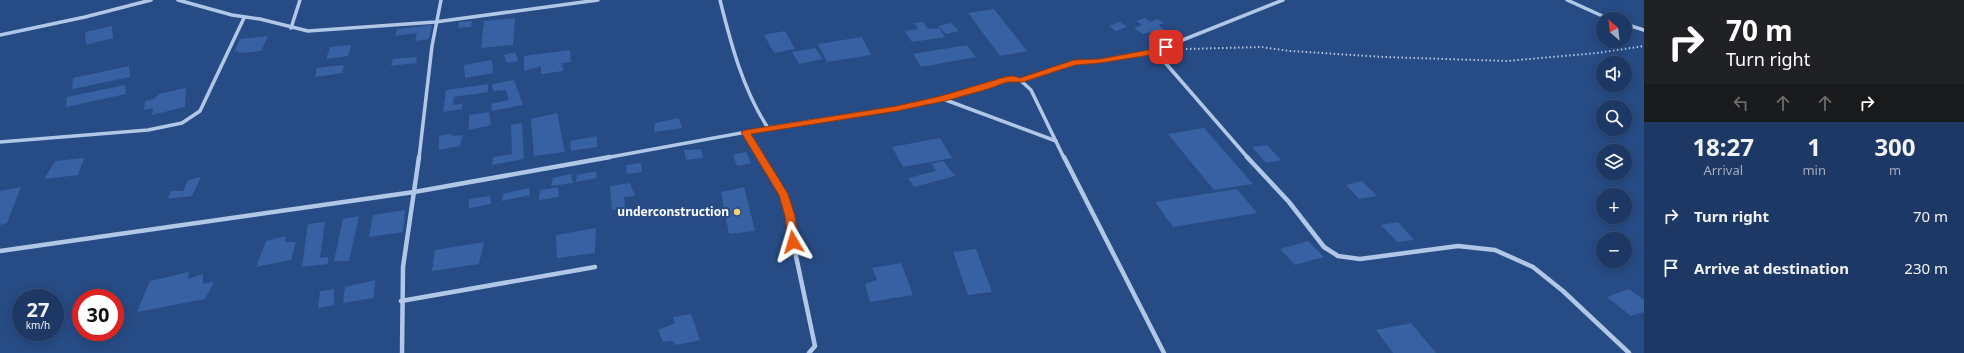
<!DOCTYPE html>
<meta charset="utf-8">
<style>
:root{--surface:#1d3864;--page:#2a436d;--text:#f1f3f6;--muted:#a0acbf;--line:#3b5278}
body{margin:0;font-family:"Noto Sans",sans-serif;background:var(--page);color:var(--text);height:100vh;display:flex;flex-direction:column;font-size:15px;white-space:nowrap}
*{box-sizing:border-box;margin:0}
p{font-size:13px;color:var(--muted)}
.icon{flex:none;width:22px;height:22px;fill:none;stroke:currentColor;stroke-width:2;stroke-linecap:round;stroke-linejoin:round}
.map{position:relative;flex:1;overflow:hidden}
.side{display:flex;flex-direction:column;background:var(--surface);width:320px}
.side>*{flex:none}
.hud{background:#202124;color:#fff;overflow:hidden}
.needle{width:26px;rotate:332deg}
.buttons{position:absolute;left:1596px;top:12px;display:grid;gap:8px}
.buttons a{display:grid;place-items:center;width:36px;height:36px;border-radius:50%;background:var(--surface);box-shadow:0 2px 10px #0003,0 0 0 1px var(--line);font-size:20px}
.speed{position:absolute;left:12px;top:289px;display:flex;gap:8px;font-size:20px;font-weight:700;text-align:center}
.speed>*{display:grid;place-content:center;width:52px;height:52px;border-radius:50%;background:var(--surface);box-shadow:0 2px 10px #0003,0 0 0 1px var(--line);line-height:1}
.speed small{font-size:10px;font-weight:400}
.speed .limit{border:6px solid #d22;background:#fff;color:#111}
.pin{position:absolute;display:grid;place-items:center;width:34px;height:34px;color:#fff;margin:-17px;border-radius:8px;box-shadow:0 2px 6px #0006}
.me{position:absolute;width:44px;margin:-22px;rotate:353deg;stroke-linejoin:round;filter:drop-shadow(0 0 3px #0008)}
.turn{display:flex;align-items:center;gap:14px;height:84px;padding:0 16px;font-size:18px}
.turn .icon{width:52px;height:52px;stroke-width:2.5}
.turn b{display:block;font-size:28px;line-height:34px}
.lanes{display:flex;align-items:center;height:38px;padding:0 16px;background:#0003;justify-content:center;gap:20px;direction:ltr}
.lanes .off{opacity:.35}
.eta{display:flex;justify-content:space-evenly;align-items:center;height:68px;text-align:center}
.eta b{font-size:24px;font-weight:700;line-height:28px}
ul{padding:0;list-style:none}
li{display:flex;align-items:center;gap:12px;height:52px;padding:0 16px}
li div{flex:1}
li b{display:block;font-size:15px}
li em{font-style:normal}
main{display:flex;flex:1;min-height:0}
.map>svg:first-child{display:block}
.building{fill:#3761a2}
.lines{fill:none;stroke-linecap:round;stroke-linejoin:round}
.path{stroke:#b1c7e8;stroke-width:2;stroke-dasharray:1.5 2.5;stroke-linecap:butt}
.street-far1{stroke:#b1c7e8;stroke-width:3.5}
.street{stroke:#b1c7e8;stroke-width:4.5}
.route{fill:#ea580c;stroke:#983908}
.poi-dot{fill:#f0d477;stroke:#274b85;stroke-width:1.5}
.labels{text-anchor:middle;stroke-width:4;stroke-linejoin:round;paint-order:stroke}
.poi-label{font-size:12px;font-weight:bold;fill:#fff;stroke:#274b85;text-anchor:end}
</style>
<main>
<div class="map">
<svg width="1644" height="353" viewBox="0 0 1644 353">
<rect width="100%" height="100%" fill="#274b85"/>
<!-- building -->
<g class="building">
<path d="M994,9L1027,51L1000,56L968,13Z"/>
<path d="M515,18L513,45L481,48L484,21Z"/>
<path d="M1145,18L1150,22L1157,19L1164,23L1158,25L1167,31L1155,36L1150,32L1143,34L1134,28L1142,25L1136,21Z"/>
<path d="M472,21L471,27L458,28L459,22Z"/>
<path d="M923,22L928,29L939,28L945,37L912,42L905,31L918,29L914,23Z"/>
<path d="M1120,22L1127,27L1116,31L1109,26Z"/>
<path d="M951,23L959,31L946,34L938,26Z"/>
<path d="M432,25L429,39L415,41L417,33L395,36L397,29Z"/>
<path d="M112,26L113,38L86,45L85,32Z"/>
<path d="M785,31L795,49L774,53L764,35Z"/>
<path d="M268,36L261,51L238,53V51L234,52L240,39Z"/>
<path d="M862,37L871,55L827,62L818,44Z"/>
<path d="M351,45L348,56L326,59L330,47Z"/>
<path d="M967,45L976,57L921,67L913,54Z"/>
<path d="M815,48L823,59L799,64L792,52Z"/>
<path d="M570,50L571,62L562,63L563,71L541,74V66L524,71V56Z"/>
<path d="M515,52L518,61L507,63L504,55Z"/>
<path d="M417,57L416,63L391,66L393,59Z"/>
<path d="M492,60L493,73L465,78L464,65Z"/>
<path d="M344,65L342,73L315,77L317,68Z"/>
<path d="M129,66L130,77L72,89L73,78Z"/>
<path d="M514,80L523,105L492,111L491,104L509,100L506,90L493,91L492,84Z"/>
<path d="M488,84V92L454,97L453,105L462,104V109L443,112L446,90Z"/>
<path d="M125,85L126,94L66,107L67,97Z"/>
<path d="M186,88L185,107L152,115L153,108L144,110L145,101L154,99L159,94Z"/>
<path d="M489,112L491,125L469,130V115Z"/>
<path d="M557,113L565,152L534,156L531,119Z"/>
<path d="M679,118L682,128L654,132L655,123Z"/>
<path d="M522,123L524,159L492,165L493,157L512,154L511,125Z"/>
<path d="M1204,128L1253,184L1214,190L1168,134Z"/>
<path d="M450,134L453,136L463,135L460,146L439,150V136Z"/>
<path d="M597,136V147L571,151L570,141Z"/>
<path d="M940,138L952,158L903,167L892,147Z"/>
<path d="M1267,145L1281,160L1266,163L1252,147Z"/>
<path d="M701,149L703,158L686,160L684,150Z"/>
<path d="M746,152L751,163L737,166L733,155Z"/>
<path d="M84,158L78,175L44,179L55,161Z"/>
<path d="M943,161L955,176L914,187L908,178L936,171L931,164Z"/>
<path d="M641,163L642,172L627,174L626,165Z"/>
<path d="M596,171L597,178L576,182L577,175Z"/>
<path d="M571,174L573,183L551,186L553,178Z"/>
<path d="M201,177L192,196L167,199L171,191H183L188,180Z"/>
<path d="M1362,181L1377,196L1359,199L1346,185Z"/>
<path d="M630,183L635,196L624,197L625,207L612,210L610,186Z"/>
<path d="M21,187L7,223L0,225V191Z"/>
<path d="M558,187L559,197L539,200L540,190Z"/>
<path d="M744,187L755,231L729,234L721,192Z"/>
<path d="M529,188L530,195L502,201L503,194Z"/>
<path d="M1237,189L1257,213L1173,227L1155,202Z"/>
<path d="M490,196L491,204L469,208V199Z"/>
<path d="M405,210L403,232L369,237L373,215Z"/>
<path d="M359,216L349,261H334L343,219Z"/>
<path d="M325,222L320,258L328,257V264L302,267L308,224Z"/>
<path d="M1398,222L1414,240L1397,242L1381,225Z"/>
<path d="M596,228L595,253L557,258L556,235Z"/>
<path d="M286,236L285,242H296L291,260L256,267L266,241Z"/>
<path d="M1308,241L1324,257L1295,265L1280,249Z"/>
<path d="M484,242L479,264L432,271L435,250Z"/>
<path d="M976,249L992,292L968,295L953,252Z"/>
<path d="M901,263L913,295L870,302L865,284L877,280L872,268Z"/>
<path d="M189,272L188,279L203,274V284L214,282L205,299L137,312L150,281Z"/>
<path d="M375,280L374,298L343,303L345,287Z"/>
<path d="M334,289V305L318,308L320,291Z"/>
<path d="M1629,289L1644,300V312L1631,316L1607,297Z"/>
<path d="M691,314L700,340L676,345L672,341L663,342L658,330L675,323L673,317Z"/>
<path d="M1411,323L1436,353H1393L1376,330Z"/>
</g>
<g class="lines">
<!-- path -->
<path class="path" d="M1186,49L1261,47L1290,51L1384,57L1507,61L1597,53L1644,46"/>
<!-- street-far1 -->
<g class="street-far1">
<path d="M178,0L232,15L260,19L308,31L435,22L598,0"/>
<path d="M720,0C731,44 743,90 768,128"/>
<path d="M1567,0L1609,19"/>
<path d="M1625,24L1644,30"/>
<path d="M291,28L300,0"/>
<path d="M0,35L85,17L151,0"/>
<path d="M1155,51L1248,158"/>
<path d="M1020,80L1074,63L1099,61L1155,51L1283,0"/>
<path d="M943,99L1056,141"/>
<path d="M746,132L760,158"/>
<path d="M0,142L148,130L182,123L200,111L244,18"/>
<path d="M419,158L432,46L441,0"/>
<path d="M605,158L768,128L897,108L942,99L1013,78L1020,80L1031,90L1064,158"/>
</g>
<!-- street -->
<g class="street">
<path d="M760,157L784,194L790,216L793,242L815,346L809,353"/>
<path d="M1064,157L1164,353"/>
<path d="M1247,157L1289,202L1324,247L1338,256L1360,259L1458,246L1495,250L1533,267L1563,291L1629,353"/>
<path d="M0,251L414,192L610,157"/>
<path d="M401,301L595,267"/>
<path d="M402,353L403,267L419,157"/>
</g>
</g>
<!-- route -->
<path class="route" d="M1166,45L1169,46V49L1156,54L1100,63L1075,65L1023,82H1007L988,89L945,101L897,111L751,134L788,194L795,216L798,242L793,246L788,242L785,216L779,195L741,132L746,130L897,106L941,96L1005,77L1013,76L1020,78L1074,60L1100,59L1154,49Z"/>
<!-- markers -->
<circle class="poi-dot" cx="737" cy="212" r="4"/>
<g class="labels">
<!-- poi labels -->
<g class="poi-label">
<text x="729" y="216">underconstruction</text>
</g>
</g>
</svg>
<div class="buttons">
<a><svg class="needle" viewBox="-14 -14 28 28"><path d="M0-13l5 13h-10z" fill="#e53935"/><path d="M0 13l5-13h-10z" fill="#a0acbf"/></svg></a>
<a><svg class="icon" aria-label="sound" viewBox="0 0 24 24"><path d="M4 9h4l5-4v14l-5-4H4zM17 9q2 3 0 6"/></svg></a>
<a><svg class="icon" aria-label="search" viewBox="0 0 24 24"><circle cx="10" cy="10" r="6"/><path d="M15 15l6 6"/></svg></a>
<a><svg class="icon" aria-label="layers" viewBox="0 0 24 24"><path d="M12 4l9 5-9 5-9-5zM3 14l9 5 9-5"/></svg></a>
<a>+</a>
<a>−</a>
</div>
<div class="speed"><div>27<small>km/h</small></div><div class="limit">30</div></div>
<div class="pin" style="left:1166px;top:47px;background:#d93025"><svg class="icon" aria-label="arrive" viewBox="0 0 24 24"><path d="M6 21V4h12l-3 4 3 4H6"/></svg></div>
<svg class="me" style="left:793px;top:242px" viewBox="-20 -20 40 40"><path d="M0-17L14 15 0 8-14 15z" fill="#ea580c" stroke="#fff" stroke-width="4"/></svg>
</div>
<section class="side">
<div class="hud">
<div class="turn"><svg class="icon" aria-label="right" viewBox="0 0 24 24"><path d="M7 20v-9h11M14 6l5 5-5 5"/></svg><div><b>70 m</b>Turn right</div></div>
<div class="lanes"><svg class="icon off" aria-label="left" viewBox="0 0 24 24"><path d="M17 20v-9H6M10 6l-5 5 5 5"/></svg><svg class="icon off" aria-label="ahead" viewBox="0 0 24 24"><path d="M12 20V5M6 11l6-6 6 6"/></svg><svg class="icon off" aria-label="ahead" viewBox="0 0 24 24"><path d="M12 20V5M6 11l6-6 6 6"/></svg><svg class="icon" aria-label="right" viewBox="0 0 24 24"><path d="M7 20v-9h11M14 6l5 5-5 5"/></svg></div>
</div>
<div class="eta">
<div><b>18:27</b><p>Arrival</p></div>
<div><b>1</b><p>min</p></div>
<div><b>300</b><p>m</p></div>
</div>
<ul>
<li><svg class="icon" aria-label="right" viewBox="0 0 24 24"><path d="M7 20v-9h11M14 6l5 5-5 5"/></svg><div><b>Turn right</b></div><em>70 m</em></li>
<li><svg class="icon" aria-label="arrive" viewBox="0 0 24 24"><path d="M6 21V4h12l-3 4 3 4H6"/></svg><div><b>Arrive at destination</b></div><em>230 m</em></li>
</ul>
</section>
</main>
